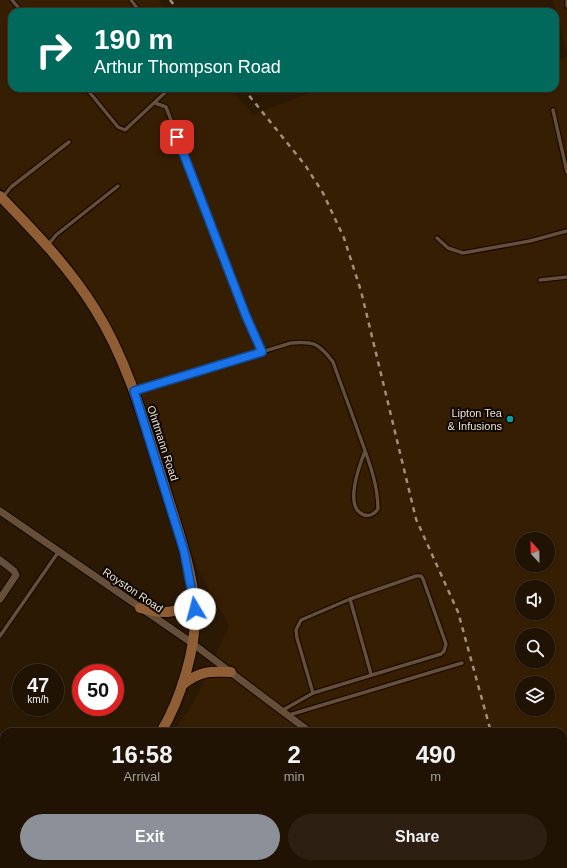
<!DOCTYPE html>
<style>
:root{--surface:#201303;--page:#2d2012;--text:#f1f3f6;--muted:#a29e9a;--line:#3d3225;--accent:#8c9099}
body{margin:0;font-family:Helvetica,sans-serif;background:var(--page);color:var(--text);height:100vh;display:flex;flex-direction:column;font-size:15px;white-space:nowrap}
*{box-sizing:border-box;margin:0}
p{font-size:13px;color:var(--muted)}
.icon{flex:none;width:22px;height:22px;fill:none;stroke:currentColor;stroke-width:2;stroke-linecap:round;stroke-linejoin:round}
.map{position:relative;flex:1;overflow:hidden}
.sheet{position:absolute;left:0px;top:728px;width:567px;height:140px;display:flex;flex-direction:column;background:var(--surface);border-radius:12px 12px 0 0;box-shadow:0 1px 3px #0004,0 0 0 1px var(--line)}
.sheet>*{flex:none}
.guide{position:absolute;left:8px;top:8px;width:551px;height:84px;border-radius:12px;box-shadow:0 1px 3px #0004,0 0 0 1px var(--line);background:#00695c;color:#fff;overflow:hidden}
.needle{width:26px;rotate:338deg}
.tools{position:absolute;left:515px;top:532px;display:grid;gap:8px}
.tools a{display:grid;place-items:center;width:40px;height:40px;border-radius:50%;background:var(--surface);box-shadow:0 1px 3px #0004,0 0 0 1px var(--line);font-size:20px}
.speed{position:absolute;left:12px;top:664px;display:flex;gap:8px;font-size:20px;font-weight:700;text-align:center}
.speed>*{display:grid;place-content:center;width:52px;height:52px;border-radius:50%;background:var(--surface);box-shadow:0 1px 3px #0004,0 0 0 1px var(--line);line-height:1}
.speed small{font-size:10px;font-weight:400}
.speed .limit{border:6px solid #d22;background:#fff;color:#111}
.pin{position:absolute;display:grid;place-items:center;width:34px;height:34px;color:#fff;margin:-17px;border-radius:8px;box-shadow:0 2px 6px #0006}
.me{position:absolute;width:44px;margin:-22px;rotate:352deg;stroke-linejoin:round;filter:drop-shadow(0 0 3px #0008)}
.turn{display:flex;align-items:center;gap:14px;height:84px;padding:0 20px;font-size:18px}
.turn .icon{width:52px;height:52px;stroke-width:2.5}
.turn b{display:block;font-size:28px;line-height:34px}
.eta{display:flex;justify-content:space-evenly;align-items:center;height:68px;text-align:center}
.eta b{font-size:24px;font-weight:700;line-height:28px}
.button{display:flex;gap:8px;margin-top:auto;padding:8px 20px}
.button a{flex:1;height:46px;border-radius:24px;background:var(--accent);color:#fff;font-size:16px;font-weight:700;line-height:46px;text-align:center}
.button a+a{background:var(--page);color:var(--text)}
.map>svg:first-child{display:block}
.built{fill:#361e02;fill-rule:evenodd}
.lines{fill:none;stroke-linecap:round;stroke-linejoin:round}
.lane-casing{stroke:#130400;stroke-width:5.5}
.street-casing{stroke:#130400;stroke-width:9}
.secondary-casing{stroke:#130400;stroke-width:12}
.lane{stroke:#654f39;stroke-width:3.5}
.street{stroke:#654f39;stroke-width:7}
.secondary{stroke:#905e34;stroke-width:10}
.rail{stroke:#9e8f7f;stroke-width:2.5;stroke-dasharray:5 5;stroke-linecap:butt}
.route-casing{stroke:#114b97;stroke-width:10}
.route{stroke:#1a73e8;stroke-width:7}
.culture-dot{fill:#0f9aa8;stroke:#0d0601;stroke-width:1.5}
.labels{text-anchor:middle;stroke-width:4;stroke-linejoin:round;paint-order:stroke}
.poi-label{font-size:11px;fill:#eee1d4;stroke:#0d0601;text-anchor:end}
.street-label{font-size:11px;fill:#eee1d4;stroke:#0d0601}
</style>
<div class="map">
<svg width="567" height="868" viewBox="0 0 567 868">
<rect width="100%" height="100%" fill="#2b1904"/>
<!-- built -->
<g class="built">
<path d="M0,0H158L168,12H12V88H230L253,115L322,88H555V60L567,57V868H68L72,864H563V732H173L196,699L229,625L201,575L182,532L146,408L121,346L99,306L68,259L0,186ZM522,539H548V565H522ZM522,587H548V613H522ZM522,635H548V661H522ZM522,683H548V709H522Z"/>
<path d="M553,0H567V55Z"/>
<path d="M0,786L4,789V864H26L21,868H0Z"/>
</g>
<g class="lines">
<!-- lane casing -->
<g class="lane-casing">
<g id="lane">
<path d="M12,0L22,12"/>
<path d="M131,0L140,12"/>
<path d="M567,1V6"/>
<path d="M86,88L118,127L125,130L170,88"/>
<path d="M155,103L166,107L246,316L262,352"/>
<path d="M553,110L567,172"/>
<path d="M3,197L11,187L69,142"/>
<path d="M437,238L448,248L463,253L530,241L567,231"/>
<path d="M48,245L56,235L118,186"/>
<path d="M540,280L567,277"/>
<path d="M134,391L291,343C313,341 319,343 333,362C341,385 350,408 358,431C367,457 378,482 378,509C375,513 370,517 364,515C343,508 360,464 365,451"/>
<path d="M416,576H421L423,579L446,644L444,651L441,654L313,693L297,638L296,630L301,620L350,599Z"/>
<path d="M350,599L371,674"/>
<path d="M0,636L59,551"/>
<path d="M283,710L313,693"/>
<path d="M289,715L462,663"/>
<path d="M563,776L567,777"/>
<path d="M67,864L73,868"/>
<path d="M398,864L404,868"/>
<path d="M243,868L246,864"/>
</g>
</g>
<!-- street casing -->
<g class="street-casing">
<g id="street">
<path d="M0,511L192,643L310,732"/>
<path d="M0,560L14,571L16,575L0,599"/>
<path d="M0,766L4,769"/>
<path d="M531,864L541,868"/>
</g>
</g>
<!-- secondary casing -->
<g class="secondary-casing">
<g id="secondary">
<path d="M0,196C34,231 69,267 95,309C129,363 146,428 165,488C177,527 192,567 195,608C197,646 181,699 161,732"/>
<path d="M140,608C162,614 183,617 193,591"/>
<path d="M182,685C200,671 209,671 231,672"/>
<path d="M50,868L54,864"/>
</g>
</g>
<!-- lane -->
<use href="#lane" class="lane"/>
<!-- street -->
<use href="#street" class="street"/>
<!-- secondary -->
<use href="#secondary" class="secondary"/>
<!-- rail -->
<g class="rail">
<path d="M170,0L180,12"/>
<path d="M243,88L305,165L323,193L344,238L361,291L416,519L458,612L491,732"/>
<path d="M526,864L527,868"/>
</g>
</g>
<g class="lines">
<!-- route casing -->
<g class="route-casing">
<path id="route" d="M177,137L246,316L262,352L134,391L184,551L195,609"/>
</g>
<!-- route -->
<use href="#route" class="route"/>
</g>
<!-- markers -->
<circle class="culture-dot" cx="510" cy="419" r="4"/>
<g class="labels">
<!-- poi labels -->
<g class="poi-label">
<text x="502" y="417">Lipton Tea<tspan x="502" dy="13">&amp; Infusions</tspan></text>
</g>
<!-- street labels -->
<g class="street-label">
<text transform="translate(163 443) rotate(72)" y="4">Ohrtmann Road</text>
<text transform="translate(133 590) rotate(34)" y="4">Royston Road</text>
</g>
</g>
</svg>
<div class="tools">
<a><svg class="needle" viewBox="-14 -14 28 28"><path d="M0-13l5 13h-10z" fill="#e53935"/><path d="M0 13l5-13h-10z" fill="#a29e9a"/></svg></a>
<a><svg class="icon" aria-label="sound" viewBox="0 0 24 24"><path d="M4 9h4l5-4v14l-5-4H4zM17 9q2 3 0 6"/></svg></a>
<a><svg class="icon" aria-label="search" viewBox="0 0 24 24"><circle cx="10" cy="10" r="6"/><path d="M15 15l6 6"/></svg></a>
<a><svg class="icon" aria-label="layers" viewBox="0 0 24 24"><path d="M12 4l9 5-9 5-9-5zM3 14l9 5 9-5"/></svg></a>
</div>
<div class="speed"><div>47<small>km/h</small></div><div class="limit">50</div></div>
<div class="pin" style="left:177px;top:137px;background:#d93025"><svg class="icon" aria-label="arrive" viewBox="0 0 24 24"><path d="M6 21V4h12l-3 4 3 4H6"/></svg></div>
<svg class="me" style="left:195px;top:609px" viewBox="-20 -20 40 40"><circle r="19" fill="#fff"/><path d="M0-13L10 11 0 6-10 11z" fill="#1a73e8"/></svg>
<div class="guide">
<div class="turn"><svg class="icon" aria-label="right" viewBox="0 0 24 24"><path d="M7 20v-9h11M14 6l5 5-5 5"/></svg><div><b>190 m</b>Arthur Thompson Road</div></div>
</div>
<section class="sheet">
<div class="eta">
<div><b>16:58</b><p>Arrival</p></div>
<div><b>2</b><p>min</p></div>
<div><b>490</b><p>m</p></div>
</div>
<div class="button"><a>Exit</a><a>Share</a></div>
</section>
</div>
